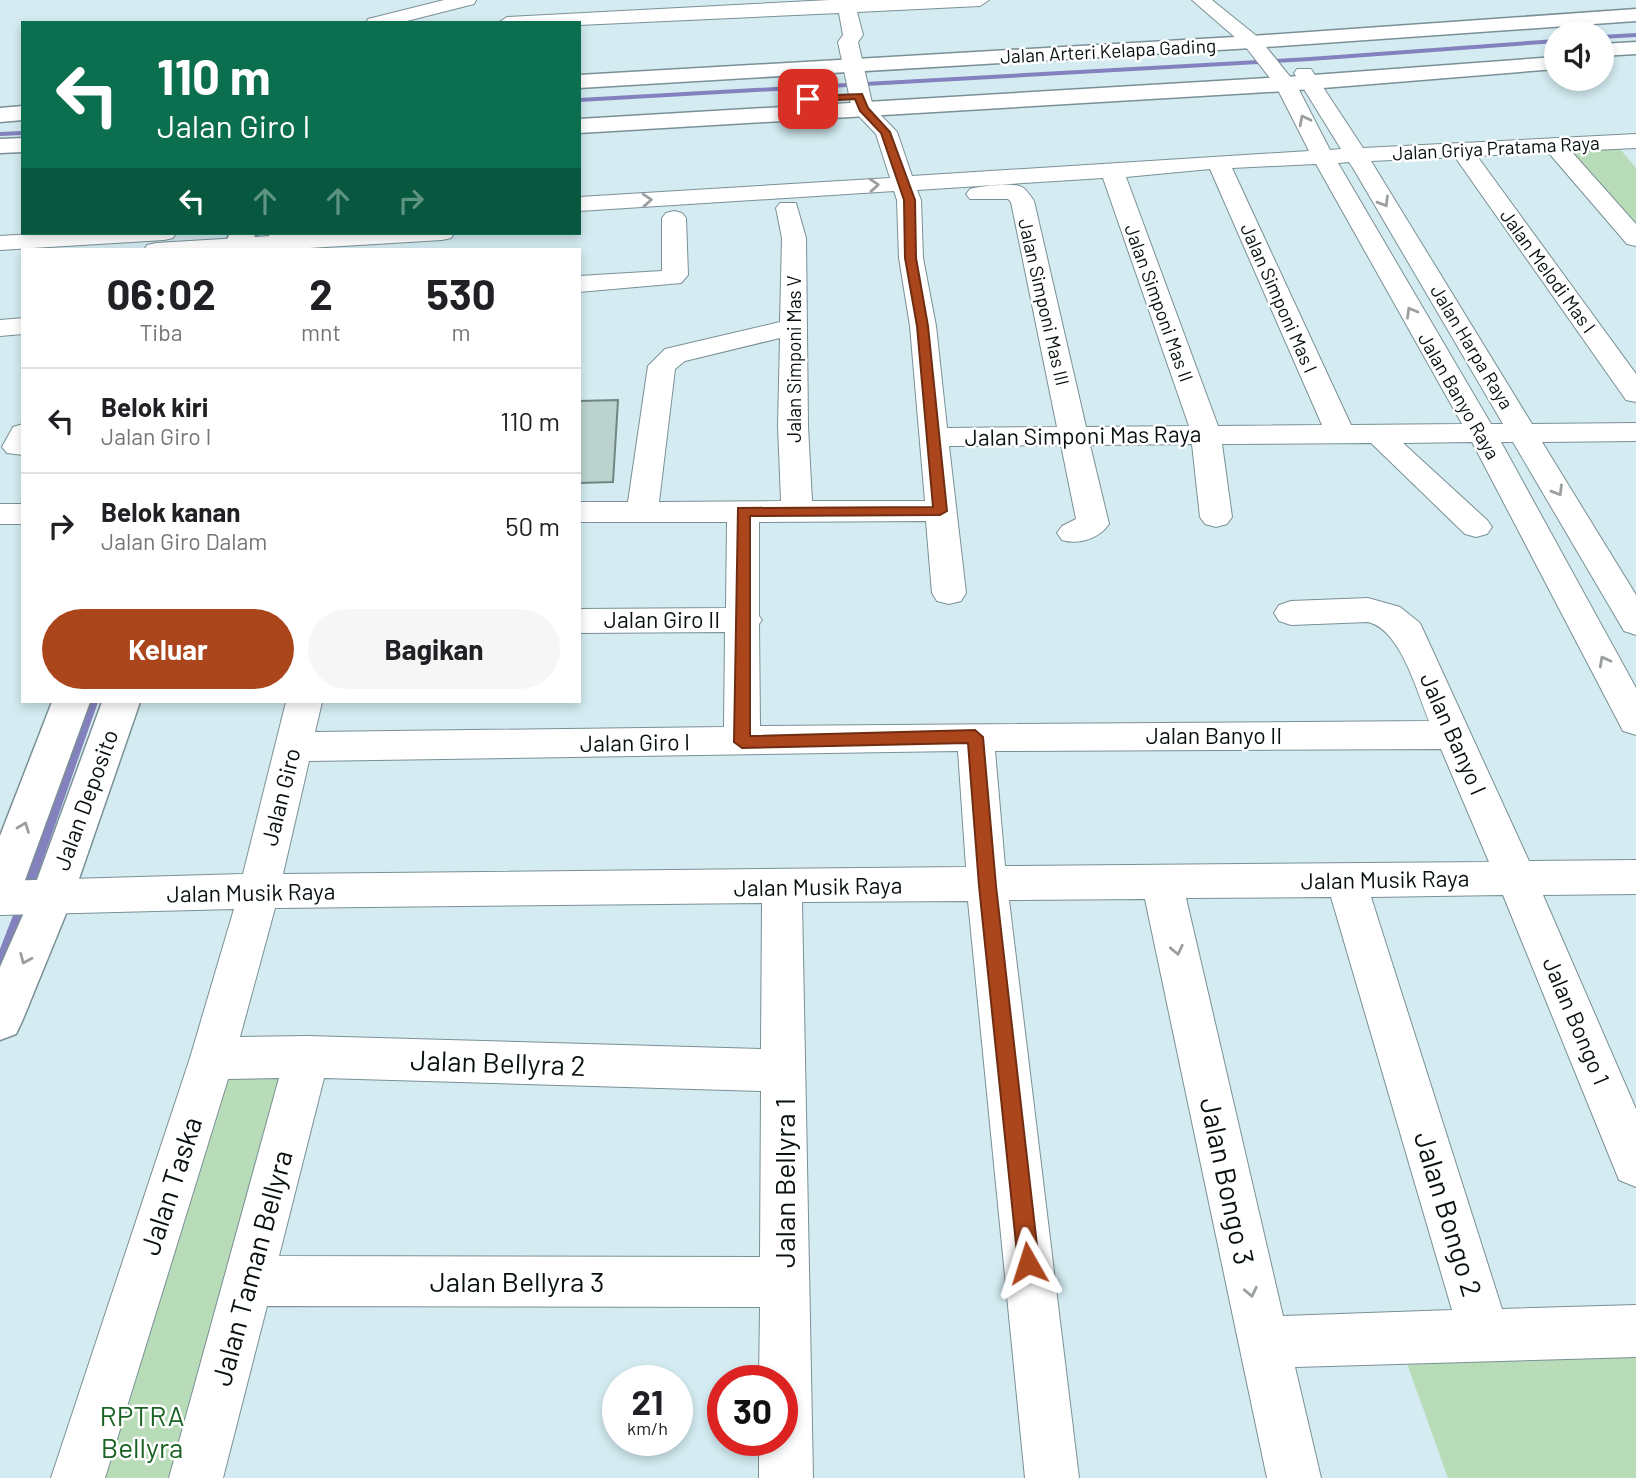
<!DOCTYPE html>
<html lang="id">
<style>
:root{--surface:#fff;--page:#f6f6f6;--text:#202124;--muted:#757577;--line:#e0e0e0;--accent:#ab451c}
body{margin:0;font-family:Barlow,sans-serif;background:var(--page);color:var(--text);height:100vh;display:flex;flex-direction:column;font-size:26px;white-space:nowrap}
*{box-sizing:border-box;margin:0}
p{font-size:23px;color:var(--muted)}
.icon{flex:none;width:38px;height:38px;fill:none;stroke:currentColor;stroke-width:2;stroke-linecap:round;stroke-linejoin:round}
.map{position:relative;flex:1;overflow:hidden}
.side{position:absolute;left:21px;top:248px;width:560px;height:455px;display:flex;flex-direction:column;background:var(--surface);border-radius:0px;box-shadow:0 4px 10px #0003}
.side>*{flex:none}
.top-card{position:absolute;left:21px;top:21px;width:560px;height:214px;border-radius:0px;box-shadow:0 4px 10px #0003;background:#0b6e4f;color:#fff;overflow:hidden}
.tools{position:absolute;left:1544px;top:21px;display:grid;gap:14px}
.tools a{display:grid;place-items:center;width:70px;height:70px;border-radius:50%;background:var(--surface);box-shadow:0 4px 10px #0003;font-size:35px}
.speed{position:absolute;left:602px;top:1365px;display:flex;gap:14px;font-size:35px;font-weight:700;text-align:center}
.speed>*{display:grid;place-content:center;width:91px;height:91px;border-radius:50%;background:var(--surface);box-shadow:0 4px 10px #0003;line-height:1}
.speed small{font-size:18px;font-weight:400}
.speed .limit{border:10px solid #d22;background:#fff;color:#111}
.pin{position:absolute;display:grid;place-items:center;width:60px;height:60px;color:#fff;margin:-30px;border-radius:14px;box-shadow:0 4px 10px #0006}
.me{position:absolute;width:77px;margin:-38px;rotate:354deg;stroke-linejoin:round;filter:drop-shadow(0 0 5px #0008)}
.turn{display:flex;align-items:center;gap:24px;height:147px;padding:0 21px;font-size:32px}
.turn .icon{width:91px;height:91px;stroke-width:2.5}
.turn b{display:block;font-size:49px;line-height:60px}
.lanes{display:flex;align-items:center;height:66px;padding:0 21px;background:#0003;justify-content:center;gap:35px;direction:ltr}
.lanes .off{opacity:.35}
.eta{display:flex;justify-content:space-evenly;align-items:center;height:119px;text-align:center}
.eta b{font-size:42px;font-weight:700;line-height:49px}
.cta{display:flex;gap:14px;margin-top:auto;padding:14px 21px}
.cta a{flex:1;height:80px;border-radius:42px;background:var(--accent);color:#fff;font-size:28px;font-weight:700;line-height:80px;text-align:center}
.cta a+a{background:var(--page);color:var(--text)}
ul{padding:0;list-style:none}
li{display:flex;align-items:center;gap:21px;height:105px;padding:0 21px;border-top:2px solid var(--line)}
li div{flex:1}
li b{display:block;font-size:26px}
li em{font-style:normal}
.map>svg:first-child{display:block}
.green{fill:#b8dbb8}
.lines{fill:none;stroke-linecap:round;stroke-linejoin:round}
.stream{fill:#8482be;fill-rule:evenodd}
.building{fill:#bbd2cd;stroke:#708681;stroke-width:2}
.street-casing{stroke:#7a9096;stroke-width:2}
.secondary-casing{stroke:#7a9096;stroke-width:3}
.street{fill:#fff;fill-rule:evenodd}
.secondary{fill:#fff;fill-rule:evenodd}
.oneway{stroke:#9c9fa0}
.route{fill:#ab451c;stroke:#6f2d12;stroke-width:2}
.labels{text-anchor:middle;stroke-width:5;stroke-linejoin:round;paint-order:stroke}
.far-street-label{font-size:19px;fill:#081012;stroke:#fff}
.street-label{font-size:23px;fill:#081012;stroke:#fff}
.near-street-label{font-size:28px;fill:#081012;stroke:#fff}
.near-park-label{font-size:28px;fill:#1a6324;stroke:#fff}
</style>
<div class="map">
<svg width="1636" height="1478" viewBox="0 0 1636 1478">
<rect width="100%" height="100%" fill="#d3ebf1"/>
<!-- green -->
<g class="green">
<path d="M1620,149L1636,168V232L1572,150Z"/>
<path d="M221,1070L283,1072L174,1478H81Z"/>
<path d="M1636,1344V1478H1448L1405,1358Z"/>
</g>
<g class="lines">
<!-- stream -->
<g class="stream">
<path d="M1636,33V37L1601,39V35Z"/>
<path d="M1556,39V43L1310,61L579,102V98L1310,57Z"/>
<path d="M23,131V135L0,136V132Z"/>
<path d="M254,233H260L254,250H248Z"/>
<path d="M88,702H98L32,891L31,894L27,895L23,894L22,891Z"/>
<path d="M22,900L26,902L27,905L6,963L4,966L0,968V949L17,905L18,902Z"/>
</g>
</g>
<!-- building -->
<path class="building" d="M618,400L613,482L579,483V401Z"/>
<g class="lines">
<!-- street casing -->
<g class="street-casing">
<g id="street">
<path d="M444,0H476L474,4L399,23H366L368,19Z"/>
<path d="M830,0H989L980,6L857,12L863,35L858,42L873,107L897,132L912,176L1309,151L1276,86L1245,46L1192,0H1212L1259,38L1296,84L1330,150L1341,149L1294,73L1297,69H1311L1363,148L1636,134V148L1571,151L1636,224V246L1627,244L1548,152L1477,156L1636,374V402L1626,400L1455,157L1371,161L1532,424L1636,423V441L1542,442L1636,595V635L1624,631L1513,442H1501L1636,688V735L1623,731L1472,442L1403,443L1487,520L1492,527L1487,534L1476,537L1465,534L1371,443L1222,444L1232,517L1227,524L1216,527L1205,524L1200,517L1192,444L1090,445L1109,524C1099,539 1078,545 1062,540L1057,533L1062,526L1076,519L1061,445L949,446L966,593L961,601L949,604L937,601L932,593L926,521L759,522V616L762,620L759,624L760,726L1429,721C1417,692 1401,630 1368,622L1291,625L1279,621L1274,613L1279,605L1291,601L1368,598L1400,607L1420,623L1529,861L1636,860V894L1543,895L1636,1109V1187L1619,1180L1503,895L1371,897L1502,1309L1636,1305V1357L1295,1367L1321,1478H1267L1145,899L1009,900L1079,1478H1025L968,901L802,902L813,1478H759V1440H782V1381H759L760,1307L267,1306L223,1478H169L279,1078L228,1079L105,1478H51L190,1058L234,909L0,915V881L243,874L286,702H322L315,732L724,727L725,632L579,633V609L726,608L727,522H579V502H628L648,366L665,349L780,322L782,238L776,208L780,203H796L806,238L808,426L812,501H925L910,326L899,258L897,200L894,191L579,211V197L890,178L876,134L852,109L838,42L843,35L839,13L579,25V23H498L507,17ZM1349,162L1353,168L1503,424H1491L1338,163ZM1316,164L1462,424L1351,425L1232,168ZM1210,169L1322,425L1218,426L1126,177ZM1103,178L1189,426L1086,427L1034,201C1031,197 1027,190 1022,187C1014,182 980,186 970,189L966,194L970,199H1008L1011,202L1057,427L947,428L936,326L923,258L921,200L917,190ZM780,338L778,426L781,501L659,502L675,369L685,361ZM1441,749L1489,862L1005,866L995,751ZM958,751L966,867L283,874L309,761ZM1331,897L1452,1310L1283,1316L1186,898ZM762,903L761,1049L307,1036L240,1037L275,908ZM324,1078L761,1091L760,1257L279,1256Z"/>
<path d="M674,211L682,213L686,218L688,275L681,283L579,292V276L662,271V218L666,213Z"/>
<path d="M47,233H176L173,238L164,240L0,250V236Z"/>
<path d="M322,233H454L451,238L442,240L276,250H144L147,245L156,243Z"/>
<path d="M23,318V334L0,336V320Z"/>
<path d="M23,424V455L7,453L2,447L13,427Z"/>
<rect x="0" y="504" width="23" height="20"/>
</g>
</g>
<!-- secondary casing -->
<g class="secondary-casing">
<g id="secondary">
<path d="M1636,9V21L1252,48L579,88V75L1252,36Z"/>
<path d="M1636,42V54L1601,56V44Z"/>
<path d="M1556,57V69L1286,91L579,133V119L1286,77Z"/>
<path d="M23,106V120L0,122V108Z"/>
<path d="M23,138V152L0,153V139Z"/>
<path d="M230,233H256L248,250H222Z"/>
<path d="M270,233H296L289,250H263Z"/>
<path d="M52,702H90L21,891L15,904L0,909V836Z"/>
<path d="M102,702H140L72,899L23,1019L16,1034L0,1040V967L30,899Z"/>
</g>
</g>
<!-- street -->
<use href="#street" class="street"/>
<!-- secondary -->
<use href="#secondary" class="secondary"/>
</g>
<!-- one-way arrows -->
<defs><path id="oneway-chevron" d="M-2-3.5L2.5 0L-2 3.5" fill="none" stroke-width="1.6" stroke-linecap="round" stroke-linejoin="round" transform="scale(1.75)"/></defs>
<g class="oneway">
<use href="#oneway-chevron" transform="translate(1304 120) rotate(-117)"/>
<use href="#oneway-chevron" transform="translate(874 185) rotate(-4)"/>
<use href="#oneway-chevron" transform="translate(647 200) rotate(-4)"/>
<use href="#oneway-chevron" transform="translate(1384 202) rotate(59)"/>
<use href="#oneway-chevron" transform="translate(1411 312) rotate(-120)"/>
<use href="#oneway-chevron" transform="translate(1558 491) rotate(59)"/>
<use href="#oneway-chevron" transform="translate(1604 661) rotate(-118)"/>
<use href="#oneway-chevron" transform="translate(24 827) rotate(-69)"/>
<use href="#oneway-chevron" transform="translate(1177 950) rotate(78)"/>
<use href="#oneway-chevron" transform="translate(25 959) rotate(113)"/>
<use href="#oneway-chevron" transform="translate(1251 1292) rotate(78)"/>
</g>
<!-- route -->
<path class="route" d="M862,94L868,108L890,132L915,200L916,258L928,326L947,511L940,515L750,516V736L975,730L983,737L996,886L1039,1263L1036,1270L1028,1273L1021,1270L1018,1263L979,886L968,743L742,748L734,742L738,508L933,507L917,326L905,258L904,200L881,133L860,111L855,99L808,102L804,99L808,96Z"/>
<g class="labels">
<!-- far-street labels -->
<g class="far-street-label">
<text transform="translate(1108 51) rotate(-3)" y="7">Jalan Arteri Kelapa Gading</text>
<text transform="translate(1496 148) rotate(-3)" y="7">Jalan Griya Pratama Raya</text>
<text transform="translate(1548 271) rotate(54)" y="7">Jalan Melodi Mas I</text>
<text transform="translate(1279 298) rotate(66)" y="7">Jalan Simponi Mas I</text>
<text transform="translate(1044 302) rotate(77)" y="7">Jalan Simponi Mas III</text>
<text transform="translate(1159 303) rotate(70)" y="7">Jalan Simponi Mas II</text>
<text transform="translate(1472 347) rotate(59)" y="7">Jalan Harpa Raya</text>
<text transform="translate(794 359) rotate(-90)" y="7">Jalan Simponi Mas V</text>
<text transform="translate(1459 396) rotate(60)" y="7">Jalan Banyo Raya</text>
</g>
<!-- street labels -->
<g class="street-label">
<text transform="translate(1083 436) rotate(-1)" y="8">Jalan Simponi Mas Raya</text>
<text x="662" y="628">Jalan Giro II</text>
<text transform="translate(1453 734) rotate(66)" y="8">Jalan Banyo I</text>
<text x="1214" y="744">Jalan Banyo II</text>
<text transform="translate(635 743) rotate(-1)" y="8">Jalan Giro I</text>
<text transform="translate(281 797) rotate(-76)" y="8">Jalan Giro</text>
<text transform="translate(86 800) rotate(-70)" y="8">Jalan Deposito</text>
<text transform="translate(1385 880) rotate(-1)" y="8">Jalan Musik Raya</text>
<text transform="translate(818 887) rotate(-1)" y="8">Jalan Musik Raya</text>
<text transform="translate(251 893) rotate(-1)" y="8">Jalan Musik Raya</text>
<text transform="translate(1576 1021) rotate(67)" y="8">Jalan Bongo 1</text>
</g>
<!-- near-street labels -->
<g class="near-street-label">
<text transform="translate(498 1063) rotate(2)" y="10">Jalan Bellyra 2</text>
<text transform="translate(1227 1181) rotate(78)" y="10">Jalan Bongo 3</text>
<text transform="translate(785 1183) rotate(-90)" y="10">Jalan Bellyra 1</text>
<text transform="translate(171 1186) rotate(-72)" y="10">Jalan Taska</text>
<text transform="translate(1448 1214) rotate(73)" y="10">Jalan Bongo 2</text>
<text transform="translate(252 1268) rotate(-75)" y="10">Jalan Taman Bellyra</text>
<text x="517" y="1292">Jalan Bellyra 3</text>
</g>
<!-- near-park labels -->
<g class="near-park-label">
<text x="142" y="1426">RPTRA<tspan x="142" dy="32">Bellyra</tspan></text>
</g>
</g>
</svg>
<div class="tools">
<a><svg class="icon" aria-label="sound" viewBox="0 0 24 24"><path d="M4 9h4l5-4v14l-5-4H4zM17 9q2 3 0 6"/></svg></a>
</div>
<div class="speed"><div>21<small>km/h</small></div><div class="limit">30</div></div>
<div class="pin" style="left:808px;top:99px;background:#d93025"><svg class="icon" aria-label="arrive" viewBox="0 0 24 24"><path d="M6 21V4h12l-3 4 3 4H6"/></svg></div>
<svg class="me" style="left:1028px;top:1263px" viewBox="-20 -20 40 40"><path d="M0-17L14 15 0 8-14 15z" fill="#ab451c" stroke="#fff" stroke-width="4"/></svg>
<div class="top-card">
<div class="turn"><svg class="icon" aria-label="left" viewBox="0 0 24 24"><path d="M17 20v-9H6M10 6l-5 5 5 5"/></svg><div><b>110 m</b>Jalan Giro I</div></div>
<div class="lanes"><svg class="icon" aria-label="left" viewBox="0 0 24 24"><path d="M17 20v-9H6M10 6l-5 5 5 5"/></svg><svg class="icon off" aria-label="ahead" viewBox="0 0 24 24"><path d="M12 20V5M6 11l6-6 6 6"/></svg><svg class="icon off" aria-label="ahead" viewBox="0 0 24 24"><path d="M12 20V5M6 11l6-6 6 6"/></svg><svg class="icon off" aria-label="right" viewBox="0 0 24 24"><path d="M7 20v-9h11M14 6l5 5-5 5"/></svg></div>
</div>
<section class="side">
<div class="eta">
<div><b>06:02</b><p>Tiba</p></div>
<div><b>2</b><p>mnt</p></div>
<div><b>530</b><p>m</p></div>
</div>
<ul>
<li><svg class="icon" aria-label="left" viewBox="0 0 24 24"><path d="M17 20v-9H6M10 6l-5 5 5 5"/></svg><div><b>Belok kiri</b><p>Jalan Giro I</p></div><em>110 m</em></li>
<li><svg class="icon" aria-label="right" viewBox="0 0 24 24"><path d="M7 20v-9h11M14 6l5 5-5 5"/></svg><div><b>Belok kanan</b><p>Jalan Giro Dalam</p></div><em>50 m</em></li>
</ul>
<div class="cta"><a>Keluar</a><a>Bagikan</a></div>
</section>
</div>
